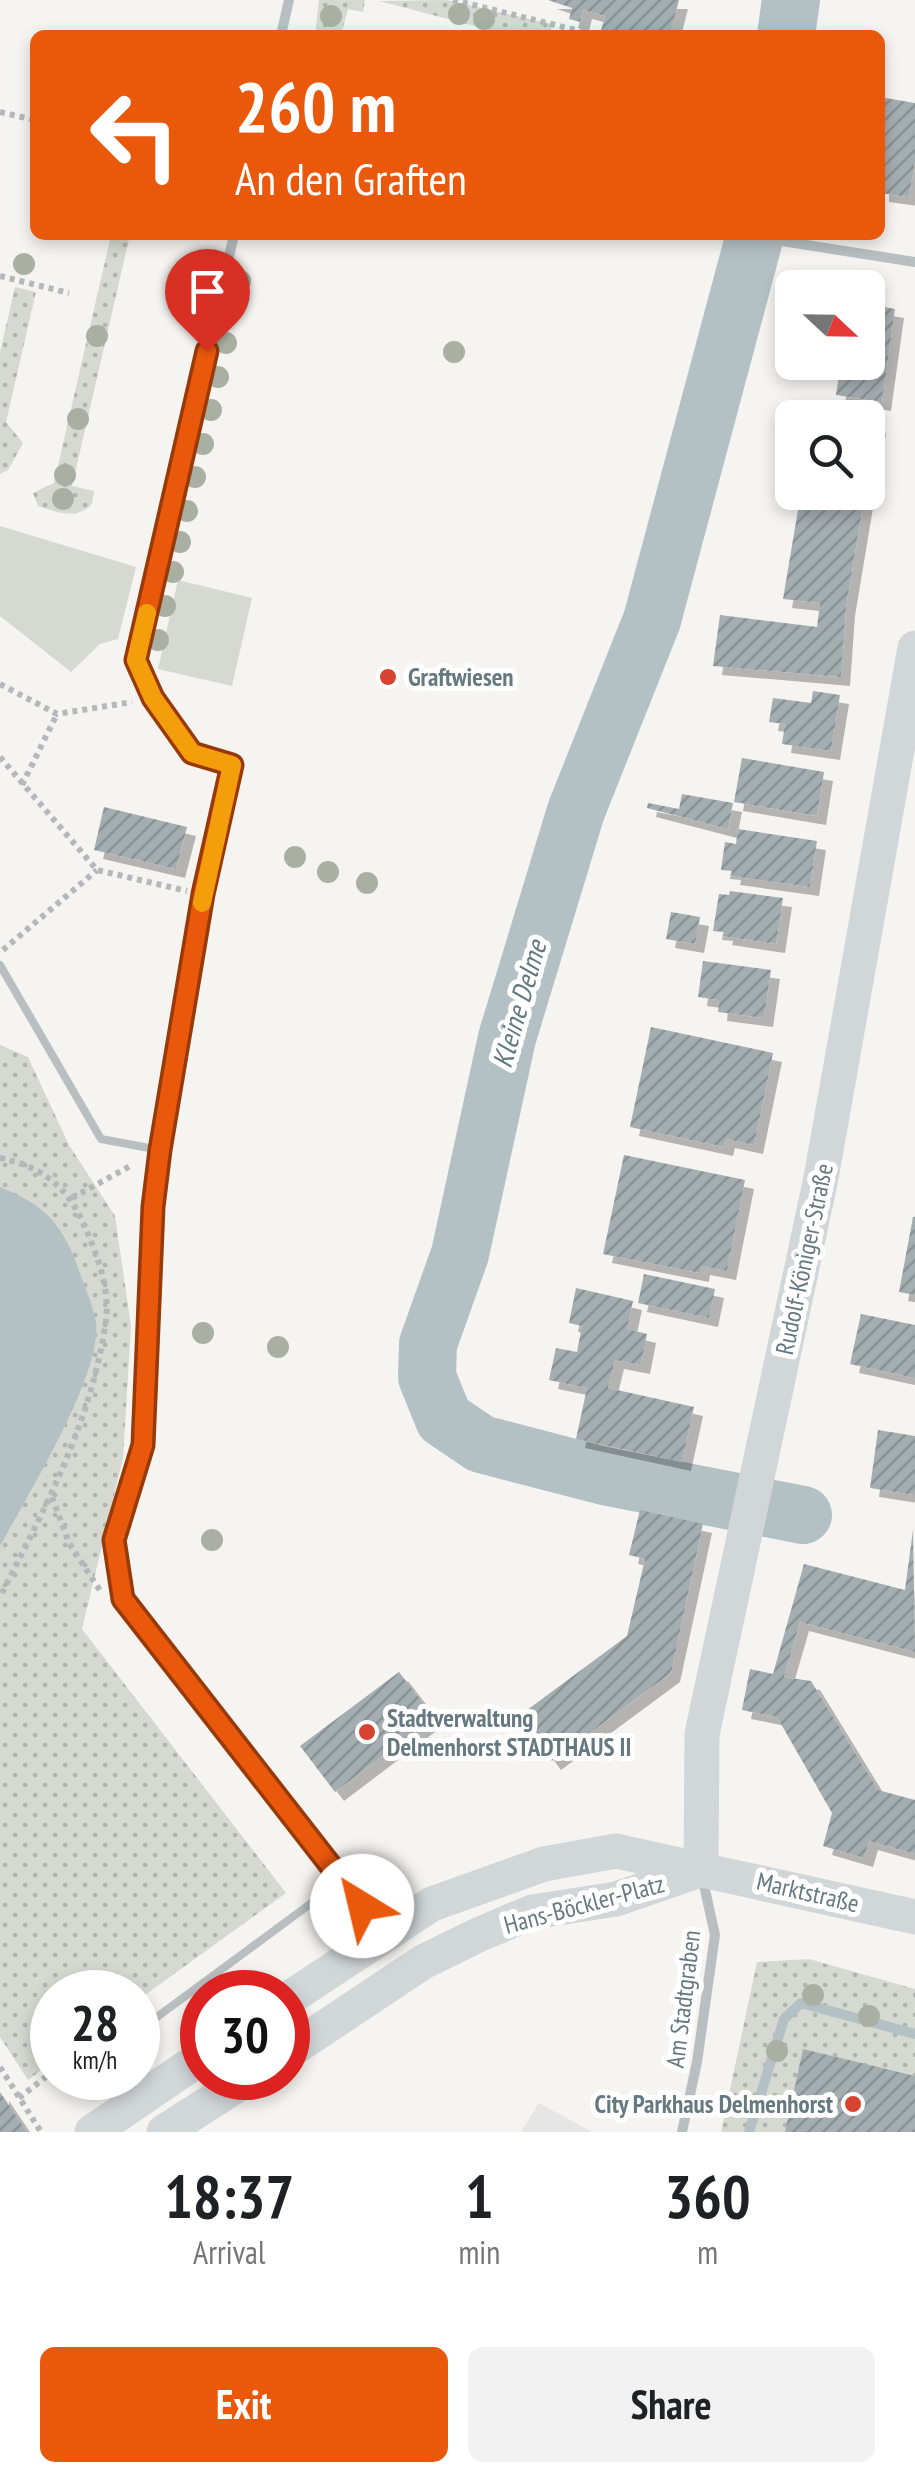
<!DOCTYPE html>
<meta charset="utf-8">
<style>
:root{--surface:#fff;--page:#f2f2f2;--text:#202124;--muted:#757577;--accent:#ea580c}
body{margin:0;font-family:"PT Sans Narrow",sans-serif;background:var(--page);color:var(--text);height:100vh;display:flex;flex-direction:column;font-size:38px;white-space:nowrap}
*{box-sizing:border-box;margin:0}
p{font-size:32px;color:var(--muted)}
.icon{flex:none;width:55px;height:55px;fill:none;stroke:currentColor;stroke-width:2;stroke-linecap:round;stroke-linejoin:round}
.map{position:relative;height:2132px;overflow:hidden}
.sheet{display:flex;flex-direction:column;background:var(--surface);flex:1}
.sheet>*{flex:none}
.banner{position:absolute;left:30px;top:30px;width:855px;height:210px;border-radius:15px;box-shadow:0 5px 15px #0003;background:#ea580c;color:#fff;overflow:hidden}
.needle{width:65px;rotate:112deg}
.controls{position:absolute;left:775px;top:270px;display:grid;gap:20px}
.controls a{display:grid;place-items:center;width:110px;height:110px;border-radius:15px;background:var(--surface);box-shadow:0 5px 15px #0003;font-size:50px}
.speed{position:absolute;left:30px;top:1970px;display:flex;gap:20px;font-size:50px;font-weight:700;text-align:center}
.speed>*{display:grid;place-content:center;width:130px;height:130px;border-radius:50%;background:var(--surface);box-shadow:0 5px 15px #0003;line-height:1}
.speed small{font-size:25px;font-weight:400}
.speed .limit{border:15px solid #d22;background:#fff;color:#111}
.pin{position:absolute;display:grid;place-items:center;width:85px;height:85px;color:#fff;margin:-102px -42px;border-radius:50% 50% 50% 0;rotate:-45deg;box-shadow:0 0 10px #0007}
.pin .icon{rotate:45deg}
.me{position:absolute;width:110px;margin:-55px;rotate:324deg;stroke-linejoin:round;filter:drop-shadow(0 0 8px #0008)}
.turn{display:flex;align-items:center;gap:35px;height:210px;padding:0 40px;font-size:45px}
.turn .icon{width:130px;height:130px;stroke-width:2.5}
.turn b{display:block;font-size:70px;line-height:85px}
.eta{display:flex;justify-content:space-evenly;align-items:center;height:170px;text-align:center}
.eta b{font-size:60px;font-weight:700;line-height:70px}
.button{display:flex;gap:20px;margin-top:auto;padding:20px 40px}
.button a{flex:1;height:115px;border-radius:15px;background:var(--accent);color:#fff;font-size:40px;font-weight:700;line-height:115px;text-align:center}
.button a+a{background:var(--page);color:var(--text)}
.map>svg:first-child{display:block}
.built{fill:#e5e6e5}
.green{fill:url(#green-dots)}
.pitch{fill:#d5d9d1}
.water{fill:#b4c1c4}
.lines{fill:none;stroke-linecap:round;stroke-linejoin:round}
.stream{stroke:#b4c1c4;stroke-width:10}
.river{stroke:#b4c1c4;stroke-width:58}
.building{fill:url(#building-hatch);filter:url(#shadow)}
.path{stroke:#b4b8ba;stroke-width:6;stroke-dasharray:5 5;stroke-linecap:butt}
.service{stroke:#b9bfc1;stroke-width:8}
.minor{stroke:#b9bfc1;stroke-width:10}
.secondary{stroke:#d1d6d9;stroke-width:35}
.tree{fill:#a9b0a3}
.route-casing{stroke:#983908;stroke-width:25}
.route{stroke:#ea580c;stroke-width:18}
.slow{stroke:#f59e0b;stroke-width:18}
.poi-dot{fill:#d64330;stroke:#fff;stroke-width:4}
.labels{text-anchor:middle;stroke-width:10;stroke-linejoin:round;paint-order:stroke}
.poi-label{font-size:25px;font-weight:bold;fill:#667880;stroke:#fff;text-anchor:start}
.street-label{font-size:25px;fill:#667880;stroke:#fff}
.water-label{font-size:28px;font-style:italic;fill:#62797d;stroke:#fff}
</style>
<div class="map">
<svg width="915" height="2132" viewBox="0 0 915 2132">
<defs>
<pattern id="green-dots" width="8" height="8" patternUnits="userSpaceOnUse" patternTransform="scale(2.5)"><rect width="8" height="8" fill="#d5d9d1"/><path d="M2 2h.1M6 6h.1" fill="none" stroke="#b1b5af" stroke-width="1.8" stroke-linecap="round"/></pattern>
<pattern id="building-hatch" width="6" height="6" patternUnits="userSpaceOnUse" patternTransform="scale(2.5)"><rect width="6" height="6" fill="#a4adb0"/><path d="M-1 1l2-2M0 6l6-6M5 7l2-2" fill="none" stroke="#899294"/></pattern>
<filter id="shadow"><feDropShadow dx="9" dy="9" stdDeviation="0" flood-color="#0004"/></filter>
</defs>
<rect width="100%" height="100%" fill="#f5f4f1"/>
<!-- built -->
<path class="built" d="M539,2103L592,2132H521Z"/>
<!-- green -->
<g class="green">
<path d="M319,0H365L363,12L348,9L341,35H315Z"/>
<path d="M447,0L552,24L550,35H509L379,1Z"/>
<path d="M111,235H130L72,486L94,491L92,503C79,521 56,512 38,506L33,493L54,483Z"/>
<path d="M15,287L36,292L6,422L23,443L8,470L0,474V352Z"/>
<path d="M0,1045L28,1057L69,1145L115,1216L131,1326L123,1458L82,1629L286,1893L138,2000V1992H52V2062L28,2080L0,2037Z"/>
<path d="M809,1959L915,1989V2132H721L757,1962Z"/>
</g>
<!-- pitch -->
<g class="pitch">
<path d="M0,526L136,567L118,639L100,644L71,672L0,616Z"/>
<path d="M178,580L252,598L232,686L158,669Z"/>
</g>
<!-- water -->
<path class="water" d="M0,1187C42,1204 61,1221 77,1265C83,1283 93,1304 96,1323C102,1375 26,1498 0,1546Z"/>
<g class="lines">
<!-- stream -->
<path class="stream" d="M749,2132L784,2019L801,2003L915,2034"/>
<!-- river -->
<g class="river">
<path d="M786,35L791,0"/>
<path d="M755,235L652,620L576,811L507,1038L460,1254L428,1344L427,1377L444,1419L481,1444L604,1476L803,1515"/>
</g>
</g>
<!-- building -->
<g class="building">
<path d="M548,0H679L670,35L600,34L605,16L583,10L580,22L569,19L572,8Z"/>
<path d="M880,97L915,103V161L909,197L880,193Z"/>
<path d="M868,304L895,309L882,402L836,395L841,362H868Z"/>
<path d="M868,422L877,424L870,471H868Z"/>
<path d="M801,492L864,499L846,607L841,677L713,666L720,615L817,627L820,603L783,599Z"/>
<path d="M813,691L840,695L831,751L782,744L785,724L769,722L773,698L811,703Z"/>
<path d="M742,758L824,772L817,816L734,802Z"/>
<path d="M682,794L733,803L728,829L647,808L648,803L679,809Z"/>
<path d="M104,807L187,827L176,869L94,850Z"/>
<path d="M738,829L817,841L810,887L731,876L732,871L721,870L725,842L736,844Z"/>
<path d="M730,891L783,898L776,944L723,936L724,932L713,931L719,894L729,895Z"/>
<path d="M671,912L700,917L695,944L666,939Z"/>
<path d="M703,961L771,970L764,1018L718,1012L719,1000L698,997Z"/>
<path d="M651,1027L773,1053L754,1145L726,1139L724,1147L630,1127Z"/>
<path d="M624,1155L745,1180L727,1271L701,1266L700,1273L603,1254Z"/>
<path d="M913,1217H915V1295L899,1292Z"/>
<path d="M644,1274L715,1289L709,1318L638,1303Z"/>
<path d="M576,1288L633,1301L627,1329L647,1334L641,1365L615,1360L608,1388L694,1407L682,1462L576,1439L587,1388L549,1380L556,1348L577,1352L582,1326L569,1323Z"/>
<path d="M861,1314L915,1325V1378L850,1364Z"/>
<path d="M878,1430L915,1436V1495L870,1488Z"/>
<path d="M640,1510L703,1524L671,1673L552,1761L519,1716L627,1636L645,1559L629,1555Z"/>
<path d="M913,1530L915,1652L800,1622L784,1677L811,1681L878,1790L915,1800V1854L869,1841L864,1858L823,1846L832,1813L777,1717L742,1710L750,1669L773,1674L804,1564L905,1590Z"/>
<path d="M399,1672L434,1717L335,1792L300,1746Z"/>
<path d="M803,2049L915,2076V2132H785Z"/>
<path d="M0,2092L27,2132H0Z"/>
</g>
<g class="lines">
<!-- path -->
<g class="path">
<path d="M453,0L596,35"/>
<path d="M0,112L35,120"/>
<path d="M0,276L69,293"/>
<path d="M0,684L57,714L132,702"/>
<path d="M0,757L97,870L187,891"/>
<path d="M22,785L57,714"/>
<path d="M3,950L97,870"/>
<path d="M0,1158C41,1166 68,1187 84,1225C97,1254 110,1288 106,1320C92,1421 45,1508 0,1597"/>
<path d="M72,1198L132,1165"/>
<path d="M52,1497L69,1543L101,1592"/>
<path d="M0,2067L41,2132"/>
<path d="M19,2098L52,2072"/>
</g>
<!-- service -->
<g class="service">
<path d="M0,965L101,1139L160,1150"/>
<path d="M138,2031L344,1879"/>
</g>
<!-- minor -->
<g class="minor">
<path d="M281,35L289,0"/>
<path d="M234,235L136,660L153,699L191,753L233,765L203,894L160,1150L153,1207L143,1445L114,1540L123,1599L344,1879L380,1931"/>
<path d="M743,235L915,262"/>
<path d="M682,2132L697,2062L715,1935L702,1876"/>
</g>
<!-- secondary -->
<g class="secondary">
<path d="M701,1870L702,1734L821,1178L915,648"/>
<path d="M288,1999L432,1904L544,1864L616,1851L915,1917"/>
<path d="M288,2052L423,1962L478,1935L532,1912L616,1899L700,1870"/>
<path d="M92,2132L202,2057"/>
<path d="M164,2132L248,2078"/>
</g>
</g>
<!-- trees -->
<g class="tree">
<circle cx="459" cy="14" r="11"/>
<circle cx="331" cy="16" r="11"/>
<circle cx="484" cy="19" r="11"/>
<circle cx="24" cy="264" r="11"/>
<circle cx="240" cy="281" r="11"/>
<circle cx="234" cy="306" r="11"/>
<circle cx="97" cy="336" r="11"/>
<circle cx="226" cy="343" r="11"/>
<circle cx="454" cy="352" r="11"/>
<circle cx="218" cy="377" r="11"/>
<circle cx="211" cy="410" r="11"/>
<circle cx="78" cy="419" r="11"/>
<circle cx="203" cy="444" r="11"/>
<circle cx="65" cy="475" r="11"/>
<circle cx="195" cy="477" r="11"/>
<circle cx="63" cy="499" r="11"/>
<circle cx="187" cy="511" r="11"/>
<circle cx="180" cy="542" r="11"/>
<circle cx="173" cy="572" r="11"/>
<circle cx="165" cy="606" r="11"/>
<circle cx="158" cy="640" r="11"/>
<circle cx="295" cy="857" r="11"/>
<circle cx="328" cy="872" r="11"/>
<circle cx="367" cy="883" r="11"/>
<circle cx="203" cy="1333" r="11"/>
<circle cx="278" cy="1347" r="11"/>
<circle cx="212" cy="1540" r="11"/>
<circle cx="813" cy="1995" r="11"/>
<circle cx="869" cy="2016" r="11"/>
<circle cx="777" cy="2051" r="11"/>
</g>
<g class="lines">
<!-- route casing -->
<g class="route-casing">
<path id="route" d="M207,351L136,660L153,698L192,753L232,765L203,894L160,1150L153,1207L143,1445L114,1540L123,1599L362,1906"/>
</g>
<!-- route -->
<use href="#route" class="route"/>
<!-- slow -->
<path class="slow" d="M147,613L136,660L153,698L192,753L232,765L202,903"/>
</g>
<!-- markers -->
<g class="poi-dot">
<circle cx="388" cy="677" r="10"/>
<circle cx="367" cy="1732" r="10"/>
<circle cx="853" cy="2104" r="10"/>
</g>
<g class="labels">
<!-- poi labels -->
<g class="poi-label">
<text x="408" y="686">Graftwiesen</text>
<text x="387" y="1727">Stadtverwaltung<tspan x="387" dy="29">Delmenhorst STADTHAUS II</tspan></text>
<text x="833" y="2113" text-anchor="end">City Parkhaus Delmenhorst</text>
</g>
<!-- street labels -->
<g class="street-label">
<text transform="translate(804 1259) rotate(-78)" y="9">Rudolf-Königer-Straße</text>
<text transform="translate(808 1892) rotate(13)" y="9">Marktstraße</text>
<text transform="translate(584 1904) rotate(-15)" y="9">Hans-Böckler-Platz</text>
<text transform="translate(683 1999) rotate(-83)" y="9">Am Stadtgraben</text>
</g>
<!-- water labels -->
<g class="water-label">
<text transform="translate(519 1004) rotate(-74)" y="10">Kleine Delme</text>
</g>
</g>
</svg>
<div class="controls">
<a><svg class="needle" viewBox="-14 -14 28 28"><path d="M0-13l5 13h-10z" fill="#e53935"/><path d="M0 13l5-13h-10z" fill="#757577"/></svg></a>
<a><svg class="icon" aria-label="search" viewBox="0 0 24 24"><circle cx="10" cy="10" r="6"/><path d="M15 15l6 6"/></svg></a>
</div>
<div class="speed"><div>28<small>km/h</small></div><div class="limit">30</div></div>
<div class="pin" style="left:207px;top:351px;background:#d93025"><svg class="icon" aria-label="arrive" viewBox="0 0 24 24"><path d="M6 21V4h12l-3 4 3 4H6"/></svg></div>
<svg class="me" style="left:362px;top:1906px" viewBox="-20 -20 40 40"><circle r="19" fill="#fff"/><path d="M0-13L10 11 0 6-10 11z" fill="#ea580c"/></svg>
<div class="banner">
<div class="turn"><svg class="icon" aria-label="left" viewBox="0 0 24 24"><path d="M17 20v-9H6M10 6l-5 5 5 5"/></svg><div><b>260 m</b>An den Graften</div></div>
</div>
</div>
<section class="sheet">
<div class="eta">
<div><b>18:37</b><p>Arrival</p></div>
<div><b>1</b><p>min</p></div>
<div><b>360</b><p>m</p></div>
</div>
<div class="button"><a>Exit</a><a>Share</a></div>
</section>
